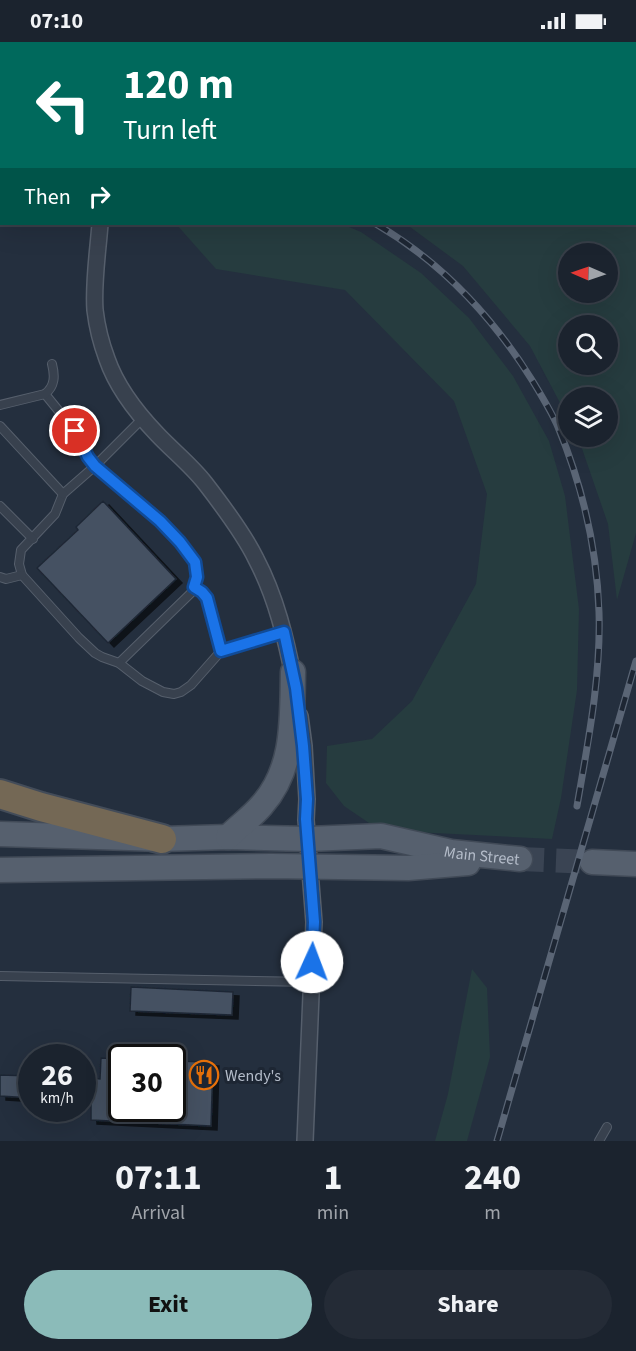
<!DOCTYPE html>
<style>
:root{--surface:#1b232e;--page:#242b36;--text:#f1f3f6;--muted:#a0a4aa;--line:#39404a;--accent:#8bbbb9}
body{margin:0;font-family:"Source Sans 3",sans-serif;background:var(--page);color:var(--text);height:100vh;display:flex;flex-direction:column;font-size:22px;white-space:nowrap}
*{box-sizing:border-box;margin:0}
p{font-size:20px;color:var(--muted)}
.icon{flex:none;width:33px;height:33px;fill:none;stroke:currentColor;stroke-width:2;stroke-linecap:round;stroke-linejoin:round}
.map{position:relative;height:1099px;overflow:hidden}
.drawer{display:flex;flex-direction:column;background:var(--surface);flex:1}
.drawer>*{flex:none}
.top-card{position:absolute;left:0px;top:0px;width:636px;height:183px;box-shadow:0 6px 24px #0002,0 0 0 2px var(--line);background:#00695c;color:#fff;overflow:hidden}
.needle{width:39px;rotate:272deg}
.fabs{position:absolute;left:558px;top:201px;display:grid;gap:12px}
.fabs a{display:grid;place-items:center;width:60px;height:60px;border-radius:50%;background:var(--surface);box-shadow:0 6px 24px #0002,0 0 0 2px var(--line);font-size:30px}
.speed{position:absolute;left:18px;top:1002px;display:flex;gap:12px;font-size:30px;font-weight:700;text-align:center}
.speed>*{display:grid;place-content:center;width:78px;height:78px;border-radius:50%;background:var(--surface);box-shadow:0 6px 24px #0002,0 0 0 2px var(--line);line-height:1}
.speed small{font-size:15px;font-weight:400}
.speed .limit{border:3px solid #111;border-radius:9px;background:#fff;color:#111}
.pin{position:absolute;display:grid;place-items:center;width:51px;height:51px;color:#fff;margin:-26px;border:3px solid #fff;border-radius:50%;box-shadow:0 2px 6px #0007}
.me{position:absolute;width:66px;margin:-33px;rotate:2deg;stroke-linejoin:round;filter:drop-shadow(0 0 4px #0008)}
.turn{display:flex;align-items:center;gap:21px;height:126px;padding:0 24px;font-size:27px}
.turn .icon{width:78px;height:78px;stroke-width:2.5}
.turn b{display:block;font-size:42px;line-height:51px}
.then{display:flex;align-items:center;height:57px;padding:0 24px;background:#0003;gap:12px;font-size:22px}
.eta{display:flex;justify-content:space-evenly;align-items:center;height:102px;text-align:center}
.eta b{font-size:36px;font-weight:700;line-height:42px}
.button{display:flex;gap:12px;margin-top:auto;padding:12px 24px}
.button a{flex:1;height:69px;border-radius:36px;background:var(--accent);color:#111;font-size:24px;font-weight:700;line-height:69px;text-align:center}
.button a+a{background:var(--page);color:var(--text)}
.status{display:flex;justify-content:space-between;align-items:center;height:42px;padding:0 30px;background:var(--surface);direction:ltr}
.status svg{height:16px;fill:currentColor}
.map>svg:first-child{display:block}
.green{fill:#263c3f;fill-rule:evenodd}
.building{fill:#455162;stroke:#1f2835;stroke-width:1.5;filter:url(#shadow)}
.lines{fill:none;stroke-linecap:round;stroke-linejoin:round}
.primary-tunnel{stroke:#3a4453;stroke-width:24;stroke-dasharray:24 12;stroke-linecap:butt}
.lane-casing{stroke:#565f6c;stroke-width:10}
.street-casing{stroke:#565f6c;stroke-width:18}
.primary-casing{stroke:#414a57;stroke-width:27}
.highway-casing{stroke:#434c59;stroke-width:32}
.lane{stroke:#38414e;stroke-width:8}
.street{stroke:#38414e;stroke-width:15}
.primary{stroke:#56606e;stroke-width:24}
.highway{stroke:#746855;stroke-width:28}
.rail-casing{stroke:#5a6575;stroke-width:7}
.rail{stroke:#1d2633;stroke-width:4.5;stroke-dasharray:14;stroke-linecap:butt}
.route-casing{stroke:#114b97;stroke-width:15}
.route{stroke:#1a73e8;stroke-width:10}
.labels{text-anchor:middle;stroke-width:6;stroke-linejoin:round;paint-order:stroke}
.street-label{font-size:16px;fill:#b4bcc9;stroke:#1d2633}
.poi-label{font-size:16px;fill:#b4bcc9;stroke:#1d2633;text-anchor:start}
</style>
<div class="status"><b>07:10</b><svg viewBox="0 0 49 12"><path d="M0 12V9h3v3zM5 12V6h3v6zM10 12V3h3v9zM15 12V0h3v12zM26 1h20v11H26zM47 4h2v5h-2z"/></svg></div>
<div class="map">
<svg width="636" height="1099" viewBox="0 0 636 1099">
<defs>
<filter id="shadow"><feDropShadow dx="6" dy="4" stdDeviation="0" flood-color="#0009"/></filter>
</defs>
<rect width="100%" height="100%" fill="#242f3e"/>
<!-- green -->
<g class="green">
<path d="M233,0H636V491L617,558L608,482L578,395L608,394V356H568V376L530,304L463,224L406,182H634V2L230,1ZM568,212H608V250H568ZM568,284H608V322H568Z"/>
<path d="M176,182H342L361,190L421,231L469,276L513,334L549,399L565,454L579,567L577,648L561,756L552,797L414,790L369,781L344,764L326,741L327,704L372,697L412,659L476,542L487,452L454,359L345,248L216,227Z"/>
<path d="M472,927L487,946L490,1015L467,1099H435L448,1052Z"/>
</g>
<!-- building -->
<g class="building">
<path d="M103,459L176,537L108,601L37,526L78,488L76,485Z"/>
<path d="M131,945L233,950L232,973L130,969Z"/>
<path d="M101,1016L122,1017V1066H172V1019L213,1020L211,1084L91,1078V1036L100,1037Z"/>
<path d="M0,1033L32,1034V1056L0,1054Z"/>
</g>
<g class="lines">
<!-- primary-tunnel -->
<path class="primary-tunnel" d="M520,817L592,820"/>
<!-- lane casing -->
<g class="lane-casing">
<g id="lane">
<path d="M45,352L75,389L88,415L95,424C121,446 148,467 172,491C180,499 190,509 195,520C200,529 196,542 191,551L119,621"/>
<path d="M0,363L45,352C55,344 55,334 52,322"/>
<path d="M143,376L95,424L63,452L55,472L21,508L19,522L22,533L79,596L95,611L102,615L119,621L142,639L163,650L174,652L181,650L191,643L221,609L284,590"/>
<path d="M0,384L63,452"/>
<path d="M0,464L33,497"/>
<path d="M0,535L6,537L22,533"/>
<path d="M194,545L203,550L207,556L221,609"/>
<path d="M0,934L312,940"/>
<path d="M599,1099L607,1085"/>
</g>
</g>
<!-- street casing -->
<g class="street-casing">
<g id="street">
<path d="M117,2V0"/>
<path d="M100,182C98,209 93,241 95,268C97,285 101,301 107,317C117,346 136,370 157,392C173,409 191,423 205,441C222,463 244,492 256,517C276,555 286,597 294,638"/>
<path d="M300,674L304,704L307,757L306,778L314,880L305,1099"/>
</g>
</g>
<!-- primary casing -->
<g class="primary-casing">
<g id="primary">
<path id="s1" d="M0,792L162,797L228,795L309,797L381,794L451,810L520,817"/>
<path d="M228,795C239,784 252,775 262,763C295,726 292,676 293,630"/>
<path d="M592,820L636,822"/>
<path d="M0,828L271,824L408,826L468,821"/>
</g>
</g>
<!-- highway casing -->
<g class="highway-casing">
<path id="highway" d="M0,752L41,765L162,797"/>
</g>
<!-- lane -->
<use href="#lane" class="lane"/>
<!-- street -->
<use href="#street" class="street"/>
<!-- primary -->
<use href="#primary" class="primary"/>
<!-- highway -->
<use href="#highway" class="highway"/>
<!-- rail casing -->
<g class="rail-casing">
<g id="rail">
<path d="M204,2L207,0"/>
<path d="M0,109L2,108"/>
<path d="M0,131L2,130"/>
<path d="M376,182C441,220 492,274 532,338C541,353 551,369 558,385C582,443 597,507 599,570C601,635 588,700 577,764"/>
<path d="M497,1099L636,619"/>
</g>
</g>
<!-- rail -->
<use href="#rail" class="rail"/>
</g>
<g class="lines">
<!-- route casing -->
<g class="route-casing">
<path id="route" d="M75,389L88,415L95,424L160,479L180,500L195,520L197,535L194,545L202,550L207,556L221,609L284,590L296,646L303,704L307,757L306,777L314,880L312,920"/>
</g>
<!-- route -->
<use href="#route" class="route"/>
</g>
<!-- icons -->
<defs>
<g id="restaurant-ring" transform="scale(1.5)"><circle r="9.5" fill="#1d2633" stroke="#e8710a" stroke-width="1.5"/><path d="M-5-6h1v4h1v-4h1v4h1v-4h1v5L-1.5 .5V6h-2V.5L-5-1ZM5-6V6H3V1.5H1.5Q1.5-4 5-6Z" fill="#e8710a"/></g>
</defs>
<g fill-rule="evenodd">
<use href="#restaurant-ring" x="204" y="1033"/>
</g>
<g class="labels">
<!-- street labels -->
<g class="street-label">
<text dy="6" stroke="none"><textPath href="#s1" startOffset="484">Main Street</textPath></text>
</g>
<!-- poi labels -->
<g class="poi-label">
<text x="225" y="1039">Wendy's</text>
</g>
</g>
</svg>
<div class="fabs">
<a><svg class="needle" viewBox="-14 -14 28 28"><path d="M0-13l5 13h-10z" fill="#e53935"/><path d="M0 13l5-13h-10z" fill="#a0a4aa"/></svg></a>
<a><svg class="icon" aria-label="search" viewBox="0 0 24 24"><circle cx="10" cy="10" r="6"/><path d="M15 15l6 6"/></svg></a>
<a><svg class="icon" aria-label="layers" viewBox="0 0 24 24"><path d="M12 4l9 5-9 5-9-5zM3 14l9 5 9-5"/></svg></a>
</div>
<div class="speed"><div>26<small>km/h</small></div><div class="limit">30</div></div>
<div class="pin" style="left:75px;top:389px;background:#d93025"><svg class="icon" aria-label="arrive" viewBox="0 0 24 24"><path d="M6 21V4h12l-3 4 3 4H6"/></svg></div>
<svg class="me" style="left:312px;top:920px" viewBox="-20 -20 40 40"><circle r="19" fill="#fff"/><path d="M0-13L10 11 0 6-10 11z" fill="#1a73e8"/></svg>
<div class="top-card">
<div class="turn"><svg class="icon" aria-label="left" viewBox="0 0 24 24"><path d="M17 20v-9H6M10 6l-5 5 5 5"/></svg><div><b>120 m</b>Turn left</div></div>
<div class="then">Then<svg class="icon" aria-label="right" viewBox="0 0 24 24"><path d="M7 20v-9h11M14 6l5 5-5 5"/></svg></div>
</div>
</div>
<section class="drawer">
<div class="eta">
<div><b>07:11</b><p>Arrival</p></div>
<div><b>1</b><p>min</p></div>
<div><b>240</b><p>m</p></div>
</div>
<div class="button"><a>Exit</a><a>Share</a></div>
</section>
